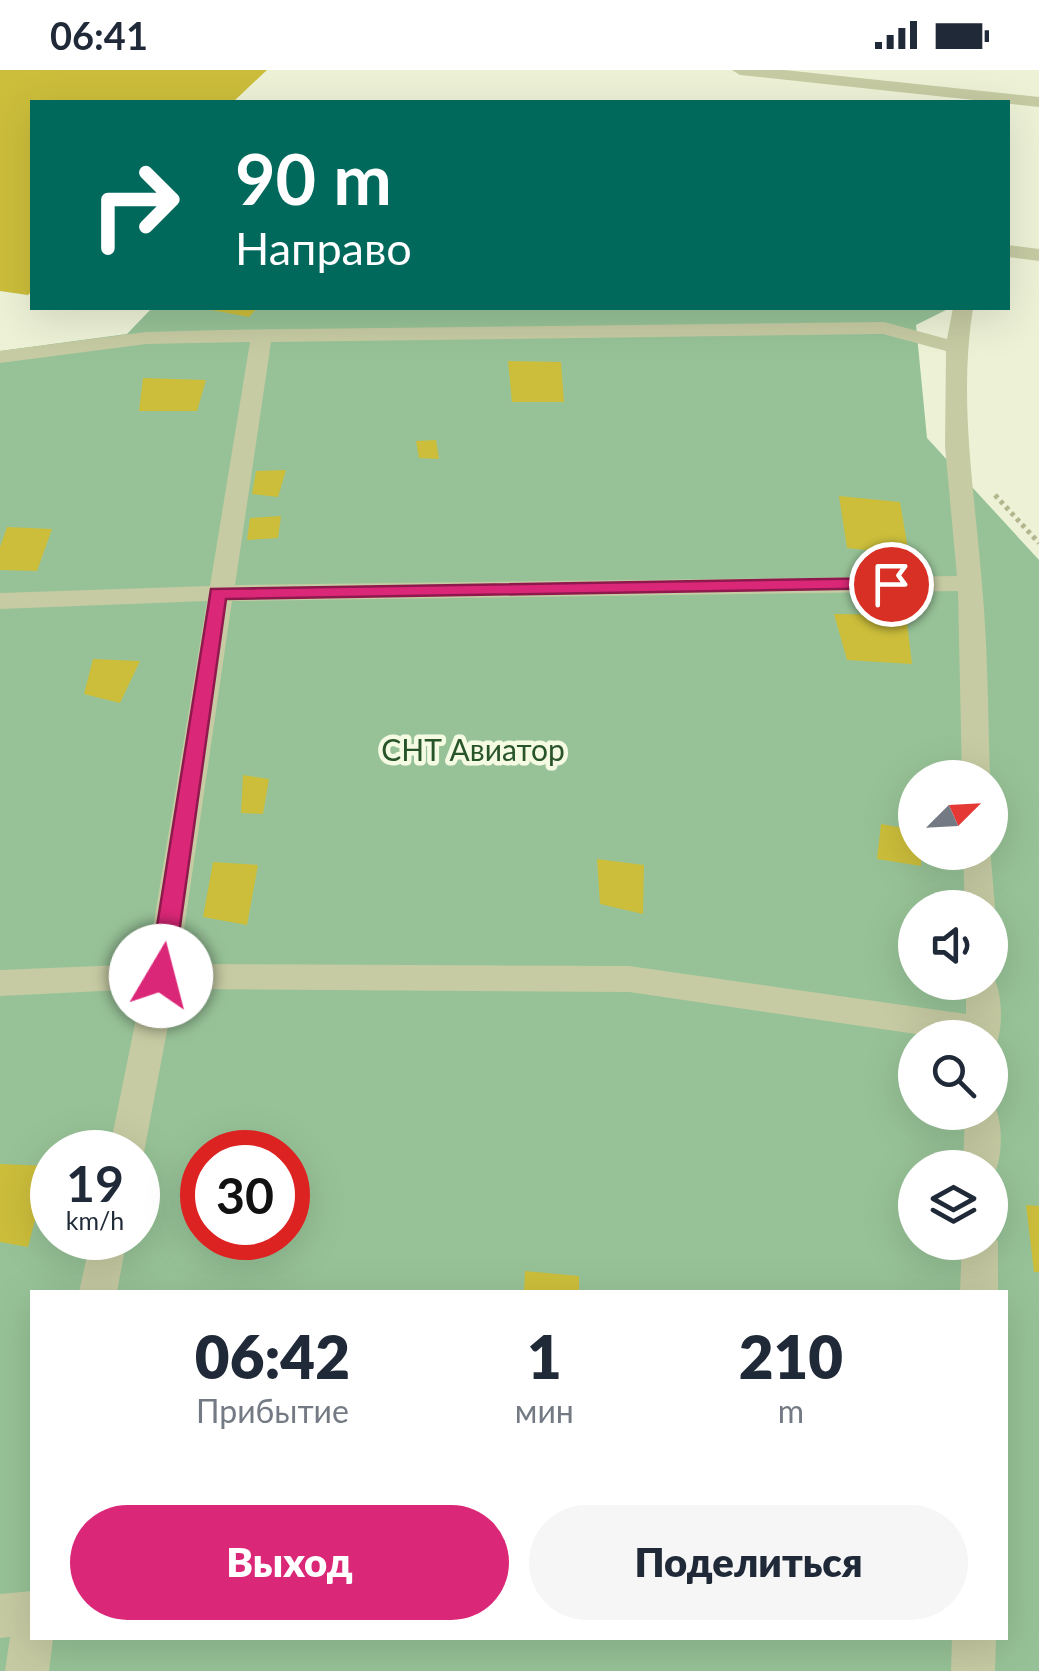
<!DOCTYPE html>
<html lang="ru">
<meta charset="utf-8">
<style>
:root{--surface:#fff;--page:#f6f6f7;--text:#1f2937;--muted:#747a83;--accent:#db2777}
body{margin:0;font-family:Lato,sans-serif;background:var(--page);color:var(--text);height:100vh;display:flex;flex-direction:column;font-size:38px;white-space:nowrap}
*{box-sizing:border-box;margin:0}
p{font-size:32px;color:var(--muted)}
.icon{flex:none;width:55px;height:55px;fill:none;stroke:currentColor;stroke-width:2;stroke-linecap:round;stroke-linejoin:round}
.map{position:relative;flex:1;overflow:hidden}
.sheet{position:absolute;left:30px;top:1220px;width:978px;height:350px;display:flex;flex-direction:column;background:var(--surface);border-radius:0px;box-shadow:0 10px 40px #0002}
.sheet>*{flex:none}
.guide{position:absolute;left:30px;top:30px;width:980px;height:210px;border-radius:0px;box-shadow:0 10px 40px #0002;background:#00695c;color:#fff;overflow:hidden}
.needle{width:65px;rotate:66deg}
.buttons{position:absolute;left:898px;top:690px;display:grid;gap:20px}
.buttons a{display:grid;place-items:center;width:110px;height:110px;border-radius:50%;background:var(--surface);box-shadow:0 10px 40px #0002;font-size:50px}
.speed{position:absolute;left:30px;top:1060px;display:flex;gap:20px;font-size:50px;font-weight:700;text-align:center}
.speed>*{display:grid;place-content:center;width:130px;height:130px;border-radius:50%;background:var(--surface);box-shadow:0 10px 40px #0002;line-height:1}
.speed small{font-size:25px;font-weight:400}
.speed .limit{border:15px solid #d22;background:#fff;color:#111}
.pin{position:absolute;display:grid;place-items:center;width:85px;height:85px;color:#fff;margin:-42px;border:5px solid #fff;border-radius:50%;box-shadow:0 2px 10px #0007}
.me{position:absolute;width:110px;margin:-55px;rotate:8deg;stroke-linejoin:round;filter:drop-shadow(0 0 8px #0008)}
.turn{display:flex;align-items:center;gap:35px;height:210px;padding:0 40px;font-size:45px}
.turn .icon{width:130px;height:130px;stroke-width:2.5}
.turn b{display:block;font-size:70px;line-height:85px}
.eta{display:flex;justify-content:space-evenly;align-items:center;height:170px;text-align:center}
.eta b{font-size:60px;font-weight:800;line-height:70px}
.primary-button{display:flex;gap:20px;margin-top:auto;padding:20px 40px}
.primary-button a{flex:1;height:115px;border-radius:60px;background:var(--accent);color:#fff;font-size:40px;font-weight:800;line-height:115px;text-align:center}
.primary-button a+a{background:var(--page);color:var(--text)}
.status{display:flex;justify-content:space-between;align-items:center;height:70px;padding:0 50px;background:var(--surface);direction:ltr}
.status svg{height:28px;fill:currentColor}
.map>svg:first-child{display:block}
.green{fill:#97c297;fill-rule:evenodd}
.building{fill:#ccbe3b}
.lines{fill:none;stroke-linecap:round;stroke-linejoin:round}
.path{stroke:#b3b68d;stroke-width:5;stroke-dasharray:4 4;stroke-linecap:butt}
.minor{fill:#c6cba3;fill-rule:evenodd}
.route{fill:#db2777;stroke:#8e194d;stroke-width:2.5}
.labels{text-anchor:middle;stroke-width:9;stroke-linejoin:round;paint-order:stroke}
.park-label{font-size:30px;fill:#285429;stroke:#f5fae3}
</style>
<div class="status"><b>06:41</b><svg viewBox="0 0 49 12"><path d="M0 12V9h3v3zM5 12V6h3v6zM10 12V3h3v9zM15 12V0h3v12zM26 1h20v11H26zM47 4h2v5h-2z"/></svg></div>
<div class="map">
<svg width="1039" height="1601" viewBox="0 0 1039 1601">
<rect width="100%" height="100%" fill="#edf2d7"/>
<!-- green -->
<path class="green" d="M152,238H950L916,255L927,368L1039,490V1601H0V281L127,264ZM915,708H990V782H915ZM915,838H990V912H915ZM915,968H990V1042H915ZM52,1082H138V1168H52ZM202,1082H288V1168H202ZM915,1098H990V1172H915ZM32,1222H1005V1568H32Z"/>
<!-- building -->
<g class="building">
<path d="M0,0H267L233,32H32V221L28,225L0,221Z"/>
<path d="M201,238H257L249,247Z"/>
<path d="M508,291L561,292L564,332H512Z"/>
<path d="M143,308L206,310L197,341H139Z"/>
<path d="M436,370L439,389L419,388L416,371Z"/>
<path d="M286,400L278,427L252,424L256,401Z"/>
<path d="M839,426L900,432L909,485L847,478Z"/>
<path d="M281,446L278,468L247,470L250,448Z"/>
<path d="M7,457L52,459L37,501L0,500V477Z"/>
<path d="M834,544L906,545L912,594L847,590Z"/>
<path d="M93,589L140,591L120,633L84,624Z"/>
<path d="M243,705L269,709L263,744L241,743Z"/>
<path d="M881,754L915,760V782H921V796L877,789Z"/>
<path d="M597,789L644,795L643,844L600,834Z"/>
<path d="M213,792L258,795L247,855L203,847Z"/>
<path d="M0,1094L49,1096L28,1177L0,1172Z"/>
<path d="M1026,1135L1039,1136V1202H1034Z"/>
<path d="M525,1201L579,1206V1222H524Z"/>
</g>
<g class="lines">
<!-- path -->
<path class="path" d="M995,425L1039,473"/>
<!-- minor -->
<g class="minor">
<path d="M732,0H784L1039,27V37L740,5Z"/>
<path d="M1008,175L1039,179V191L1008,187Z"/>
<path d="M953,238H973C958,332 975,422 982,515C988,579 988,644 990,708H962L958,521L232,531L179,894L629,896L966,944V912H990V902C1003,916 1004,960 995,978L990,979V968H943L629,922L175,919L144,1082L138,1093V1082H109L142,919L0,926V900L147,894L207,531L0,539V523L210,516L250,272L146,274L0,293V281L146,262L221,260L884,252L947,269ZM883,264L946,281L945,376L957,506L235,515L271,272Z"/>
<path d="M990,777L995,838L990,847V838H965L963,782H990Z"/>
<path d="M990,1030C1005,1044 1004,1096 990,1110V1098H963L965,1042H990Z"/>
<path d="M990,1159L998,1172V1222H960L962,1172H990Z"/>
<path d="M91,1168H127L117,1222H79Z"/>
<path d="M32,1521V1568H53L49,1601H5L10,1567L0,1568V1524Z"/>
<path d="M952,1568H996L995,1601H951Z"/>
</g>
</g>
<!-- route -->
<path class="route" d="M891,508L898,510V518L226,529L173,906L169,913H152L149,906L211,519Z"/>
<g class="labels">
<!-- park labels -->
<g class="park-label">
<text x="473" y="691">СНТ Авиатор</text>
</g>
</g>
</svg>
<div class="buttons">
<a><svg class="needle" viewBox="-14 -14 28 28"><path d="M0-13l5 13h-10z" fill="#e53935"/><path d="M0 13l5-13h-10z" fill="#747a83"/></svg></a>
<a><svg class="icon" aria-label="sound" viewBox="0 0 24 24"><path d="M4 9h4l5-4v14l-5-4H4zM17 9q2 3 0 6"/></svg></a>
<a><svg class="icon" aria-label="search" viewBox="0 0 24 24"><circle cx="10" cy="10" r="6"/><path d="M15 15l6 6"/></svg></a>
<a><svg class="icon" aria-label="layers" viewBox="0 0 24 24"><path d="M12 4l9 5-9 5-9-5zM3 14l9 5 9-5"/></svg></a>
</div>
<div class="speed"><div>19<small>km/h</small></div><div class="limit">30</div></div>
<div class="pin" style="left:891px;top:514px;background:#d93025"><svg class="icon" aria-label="arrive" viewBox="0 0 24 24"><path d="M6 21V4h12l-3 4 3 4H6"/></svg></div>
<svg class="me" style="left:161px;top:906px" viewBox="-20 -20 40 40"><circle r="19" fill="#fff"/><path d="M0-13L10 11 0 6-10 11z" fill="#db2777"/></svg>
<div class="guide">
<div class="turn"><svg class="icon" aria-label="right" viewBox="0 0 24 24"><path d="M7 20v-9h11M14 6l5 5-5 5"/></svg><div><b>90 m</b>Направо</div></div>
</div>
<section class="sheet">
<div class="eta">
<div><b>06:42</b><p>Прибытие</p></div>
<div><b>1</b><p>мин</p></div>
<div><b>210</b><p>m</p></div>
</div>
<div class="primary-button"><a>Выход</a><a>Поделиться</a></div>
</section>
</div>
